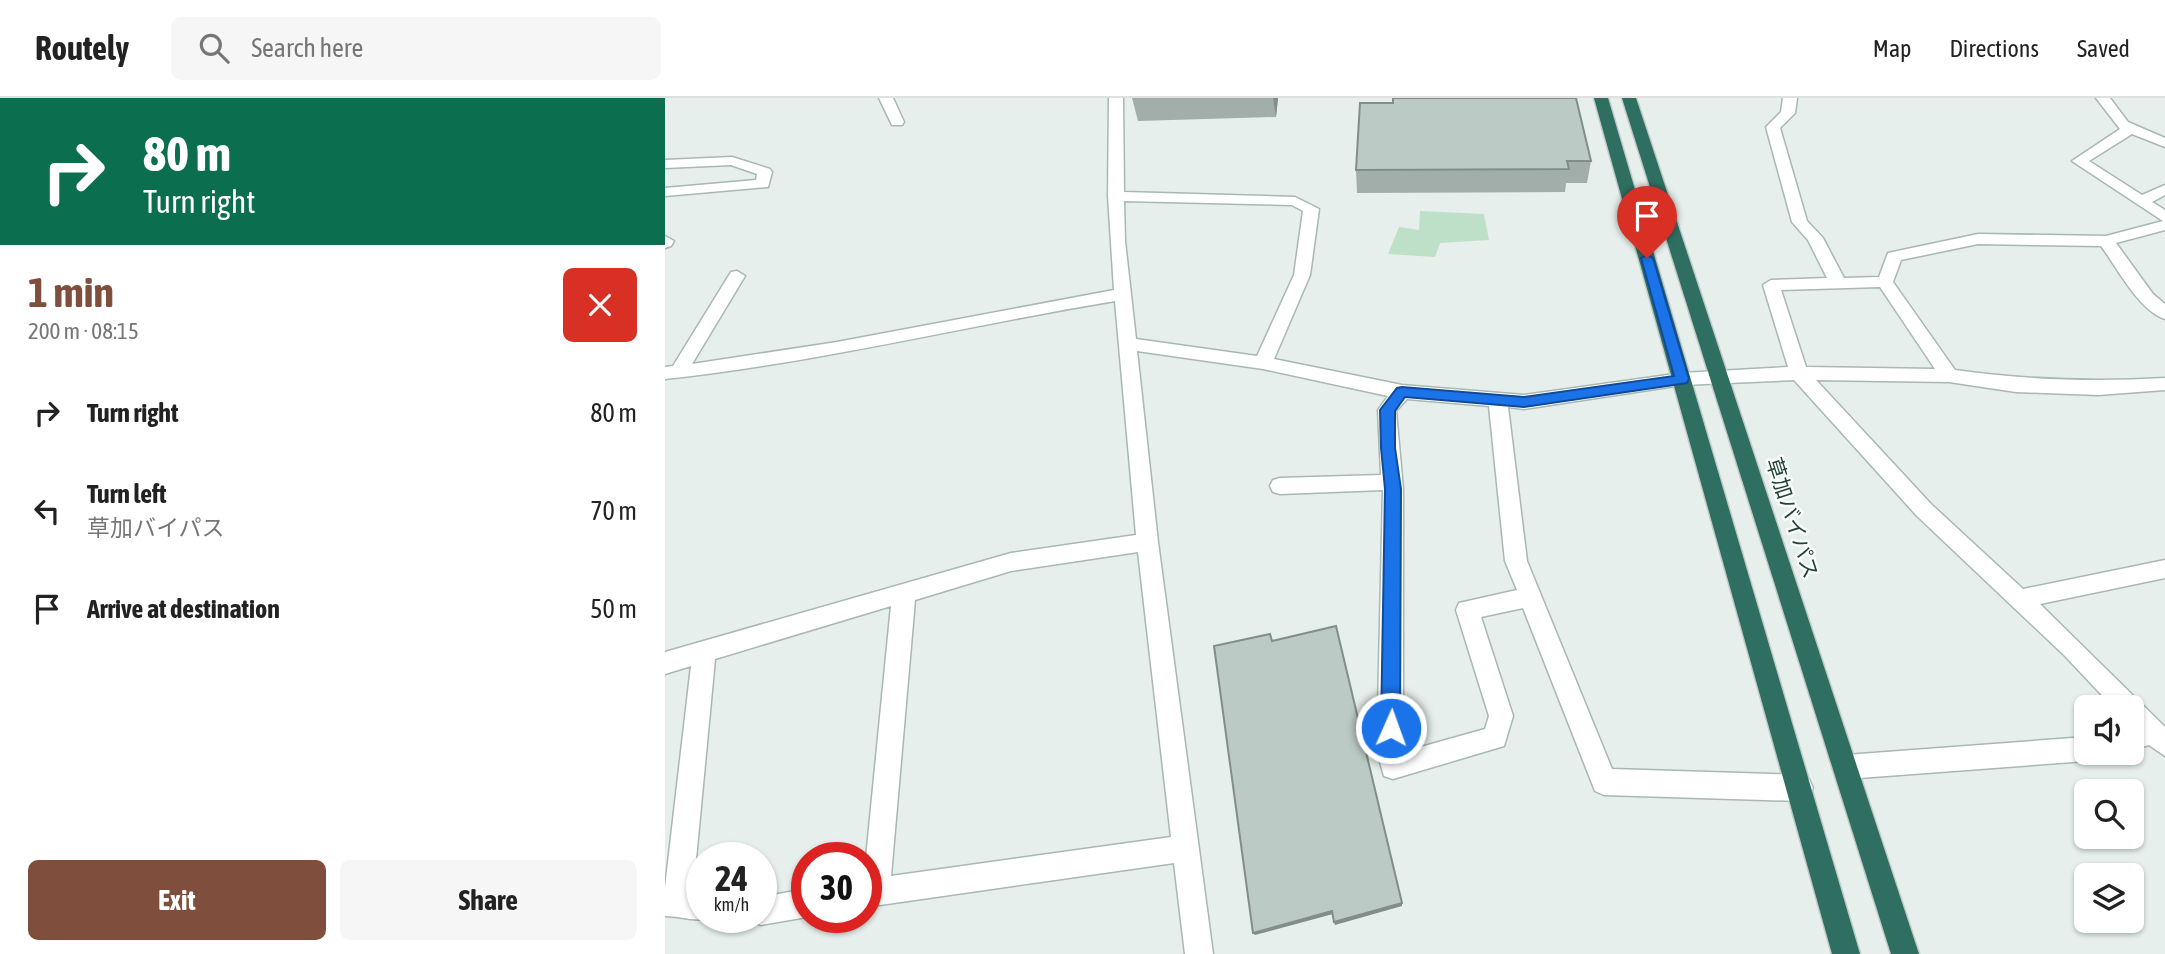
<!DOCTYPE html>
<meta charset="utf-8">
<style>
:root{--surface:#fff;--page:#f6f6f6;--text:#222;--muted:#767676;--line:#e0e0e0;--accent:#804e3d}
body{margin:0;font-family:"Asap Condensed","Noto Sans JP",sans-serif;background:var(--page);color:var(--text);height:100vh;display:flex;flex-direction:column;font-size:26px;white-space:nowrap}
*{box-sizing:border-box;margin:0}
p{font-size:23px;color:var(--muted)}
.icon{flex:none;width:38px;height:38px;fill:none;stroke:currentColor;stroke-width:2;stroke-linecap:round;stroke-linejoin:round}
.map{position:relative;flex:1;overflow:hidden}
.side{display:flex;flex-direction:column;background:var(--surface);width:665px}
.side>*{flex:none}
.guide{background:#0b6e4f;color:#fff;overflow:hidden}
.controls{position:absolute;left:1409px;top:597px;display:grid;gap:14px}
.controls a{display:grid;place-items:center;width:70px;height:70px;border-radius:10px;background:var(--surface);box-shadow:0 2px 5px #0004;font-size:35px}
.speed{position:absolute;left:21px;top:744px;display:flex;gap:14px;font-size:35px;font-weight:700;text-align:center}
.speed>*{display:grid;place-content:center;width:91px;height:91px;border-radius:50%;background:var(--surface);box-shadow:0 2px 5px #0004;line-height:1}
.speed small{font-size:18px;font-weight:400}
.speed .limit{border:10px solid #d22;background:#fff;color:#111}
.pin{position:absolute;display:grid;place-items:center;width:60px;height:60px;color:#fff;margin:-72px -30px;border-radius:50% 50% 50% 0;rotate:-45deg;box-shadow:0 0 7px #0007}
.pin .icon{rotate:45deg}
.me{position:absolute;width:77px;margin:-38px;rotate:2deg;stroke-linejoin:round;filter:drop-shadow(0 0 5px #0008)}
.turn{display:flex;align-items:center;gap:24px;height:147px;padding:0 28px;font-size:32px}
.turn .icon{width:91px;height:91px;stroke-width:2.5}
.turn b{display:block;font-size:49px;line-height:60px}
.round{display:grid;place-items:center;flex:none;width:74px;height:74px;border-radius:10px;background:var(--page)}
.headline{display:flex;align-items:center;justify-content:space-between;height:119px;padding:0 28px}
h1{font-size:42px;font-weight:700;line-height:52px;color:var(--accent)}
.primary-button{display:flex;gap:14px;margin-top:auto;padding:14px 28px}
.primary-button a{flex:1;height:80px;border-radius:10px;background:var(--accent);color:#fff;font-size:28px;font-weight:700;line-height:80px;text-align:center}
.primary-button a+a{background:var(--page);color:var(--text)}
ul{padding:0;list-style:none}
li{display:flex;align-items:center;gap:21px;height:98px;padding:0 28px}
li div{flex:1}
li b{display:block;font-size:26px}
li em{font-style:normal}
header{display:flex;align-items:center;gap:42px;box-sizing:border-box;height:98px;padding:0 35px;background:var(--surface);border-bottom:2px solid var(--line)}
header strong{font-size:33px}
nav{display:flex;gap:38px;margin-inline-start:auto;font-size:24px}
.search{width:490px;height:63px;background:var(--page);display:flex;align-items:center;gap:18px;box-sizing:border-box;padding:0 24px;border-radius:10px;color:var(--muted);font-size:26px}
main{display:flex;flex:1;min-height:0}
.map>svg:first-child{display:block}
.green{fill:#bfe0c8}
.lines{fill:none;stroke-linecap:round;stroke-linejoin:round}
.minor-casing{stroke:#a8b8b2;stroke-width:3}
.highway-casing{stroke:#c2cac8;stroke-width:3}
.minor{fill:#fff;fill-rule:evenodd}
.highway{fill:#2f6f62;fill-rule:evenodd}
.wall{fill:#a1aea9}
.shaded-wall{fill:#838d89}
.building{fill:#bbcac4;stroke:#838d89;stroke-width:2}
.route{fill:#1a73e8;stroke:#114b97;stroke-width:2}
.labels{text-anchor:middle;stroke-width:5;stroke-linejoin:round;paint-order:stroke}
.street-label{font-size:21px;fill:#24423a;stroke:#f7fbf9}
</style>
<header>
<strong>Routely</strong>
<div class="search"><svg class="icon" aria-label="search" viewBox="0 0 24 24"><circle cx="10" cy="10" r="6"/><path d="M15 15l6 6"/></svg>Search here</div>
<nav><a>Map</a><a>Directions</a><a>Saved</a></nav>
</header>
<main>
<section class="side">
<div class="guide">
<div class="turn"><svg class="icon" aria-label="right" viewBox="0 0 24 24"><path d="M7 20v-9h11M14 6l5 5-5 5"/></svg><div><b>80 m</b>Turn right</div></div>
</div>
<div class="headline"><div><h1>1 min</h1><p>200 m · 08:15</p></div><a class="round" style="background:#d93025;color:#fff"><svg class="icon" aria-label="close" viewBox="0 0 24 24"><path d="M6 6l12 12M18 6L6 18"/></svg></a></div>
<ul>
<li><svg class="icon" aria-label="right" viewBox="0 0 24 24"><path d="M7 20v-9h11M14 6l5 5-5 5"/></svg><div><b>Turn right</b></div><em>80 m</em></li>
<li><svg class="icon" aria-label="left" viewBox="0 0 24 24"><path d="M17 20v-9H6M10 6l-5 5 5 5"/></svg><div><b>Turn left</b><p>草加バイパス</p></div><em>70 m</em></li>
<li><svg class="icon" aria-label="arrive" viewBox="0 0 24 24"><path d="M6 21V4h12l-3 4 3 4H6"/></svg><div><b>Arrive at destination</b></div><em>50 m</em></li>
</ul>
<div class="primary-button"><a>Exit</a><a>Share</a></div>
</section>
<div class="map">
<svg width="1500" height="856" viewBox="0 0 1500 856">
<rect width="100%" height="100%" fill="#e6efeb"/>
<!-- green -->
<path class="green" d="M755,113L819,116L824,142L775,145L770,159L723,156L734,129L754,132Z"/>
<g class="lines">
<!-- minor casing -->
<g class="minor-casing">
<g id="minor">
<path d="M214,0H228L239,24L237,27H227Z"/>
<path d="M444,0H458L459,94L630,99L654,111L645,177L609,261L737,287L859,297L1017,275L1123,269L1098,187L1106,182L1162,180L1143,142L1127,124L1101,29L1116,14L1118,0H1132L1130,15L1115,30L1142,123L1158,140L1179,180L1214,179L1223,155L1313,136L1441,138L1498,123L1407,63L1455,31L1431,0H1445L1463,24L1500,40V49L1467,36L1424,63L1477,97L1500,87V97L1487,104L1500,112V132L1451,145L1488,196L1500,206V221C1475,214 1451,168 1436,148L1313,146L1236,162L1228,184L1290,272C1360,282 1429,284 1500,280V292L1433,297L1351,294L1284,284L1151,282L1266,406L1358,491L1500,462V480L1375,506L1500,629V658L1484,647L1466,652V609H1448L1400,558L1252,418L1129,282L1017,287L859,311L843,309L862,463L947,671L1135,677L1144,681L1148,690L1144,699L1135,703L939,697L930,693L858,510L816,519L848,618L839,648L728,681L719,678L712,654L718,392L615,396L608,394L605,388L608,382L615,380L716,377L713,312L723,298L598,271L472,253L493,444L548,856H520L509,765L201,809V760L226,508L50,561L28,793L37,795V819H47C32,825 16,818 0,818V790L26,568L0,576V554L346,455L471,437L450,203C299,228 151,265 0,281V269L8,268L66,174L72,173L80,178L27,266L172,244L449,192L443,98ZM459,103L627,107L638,113L629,177L592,258L471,241L460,143ZM1215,189L1270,271L1141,269L1116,192ZM742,301L824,308L840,463L852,492L794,505L791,512L824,618L820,631L738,654V391L731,313ZM473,454L506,739L226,778L250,502L346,473Z"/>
<path d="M67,59L105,71L107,74L103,89L0,98V90L91,82L92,76L66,67L0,70V62Z"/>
<path d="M0,138L9,143L6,148L0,150Z"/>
<path d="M1421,639V654H1432L1430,660L1421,663L1181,681L1172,678L1168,669L1172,660L1181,657Z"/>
<path d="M142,791V819L96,827L86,823L84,819H96V799Z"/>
</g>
</g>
<!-- highway casing -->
<g class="highway-casing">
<g id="highway">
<path d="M929,0H943L1195,856H1167Z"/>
<path d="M957,0H971L1254,856H1226Z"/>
</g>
</g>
<!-- minor -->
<use href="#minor" class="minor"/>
<!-- highway -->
<use href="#highway" class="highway"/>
</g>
<!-- wall -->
<g class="wall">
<path d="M467,0H613L611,19L473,23Z"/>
<path d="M695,5L926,63L922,85H901L900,94L692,95L691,72Z"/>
</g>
<!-- shaded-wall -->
<g class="shaded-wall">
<path d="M608,0H613L611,19Z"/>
<path d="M737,805V808L670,827L669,824Z"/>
<path d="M667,813L668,816L590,837L588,835Z"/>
</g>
<!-- building -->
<g class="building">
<path d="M728,0H911L926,63H902L904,71L691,72L695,5H728Z"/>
<path d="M671,528L737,805L669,824L667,813L588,835L549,548L605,536L607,543Z"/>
</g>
<!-- route -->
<path class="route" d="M982,157L988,160L1024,281L1022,285L859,309L740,299L730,313V350L736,391L735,630L732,636L726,639L719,636L716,630L720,391L716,350L715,312L732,290L737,289L859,299L1009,278L976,160Z"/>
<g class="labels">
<!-- street labels -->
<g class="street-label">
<text transform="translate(1127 420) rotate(72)" y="7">草加バイパス</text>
</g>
</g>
</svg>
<div class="controls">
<a><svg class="icon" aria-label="sound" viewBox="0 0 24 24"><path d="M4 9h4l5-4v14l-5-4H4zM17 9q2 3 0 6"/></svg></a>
<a><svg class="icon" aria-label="search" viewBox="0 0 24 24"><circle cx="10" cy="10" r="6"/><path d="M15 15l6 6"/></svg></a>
<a><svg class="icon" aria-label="layers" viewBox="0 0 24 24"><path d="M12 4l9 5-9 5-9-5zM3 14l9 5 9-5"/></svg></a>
</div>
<div class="speed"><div>24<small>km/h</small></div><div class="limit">30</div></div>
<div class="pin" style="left:982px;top:160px;background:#d93025"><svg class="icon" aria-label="arrive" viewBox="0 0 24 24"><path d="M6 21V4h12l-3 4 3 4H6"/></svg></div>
<svg class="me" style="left:726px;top:630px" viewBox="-20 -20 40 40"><circle r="17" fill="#1a73e8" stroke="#fff" stroke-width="3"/><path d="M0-11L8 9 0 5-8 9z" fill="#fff"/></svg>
</div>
</main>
